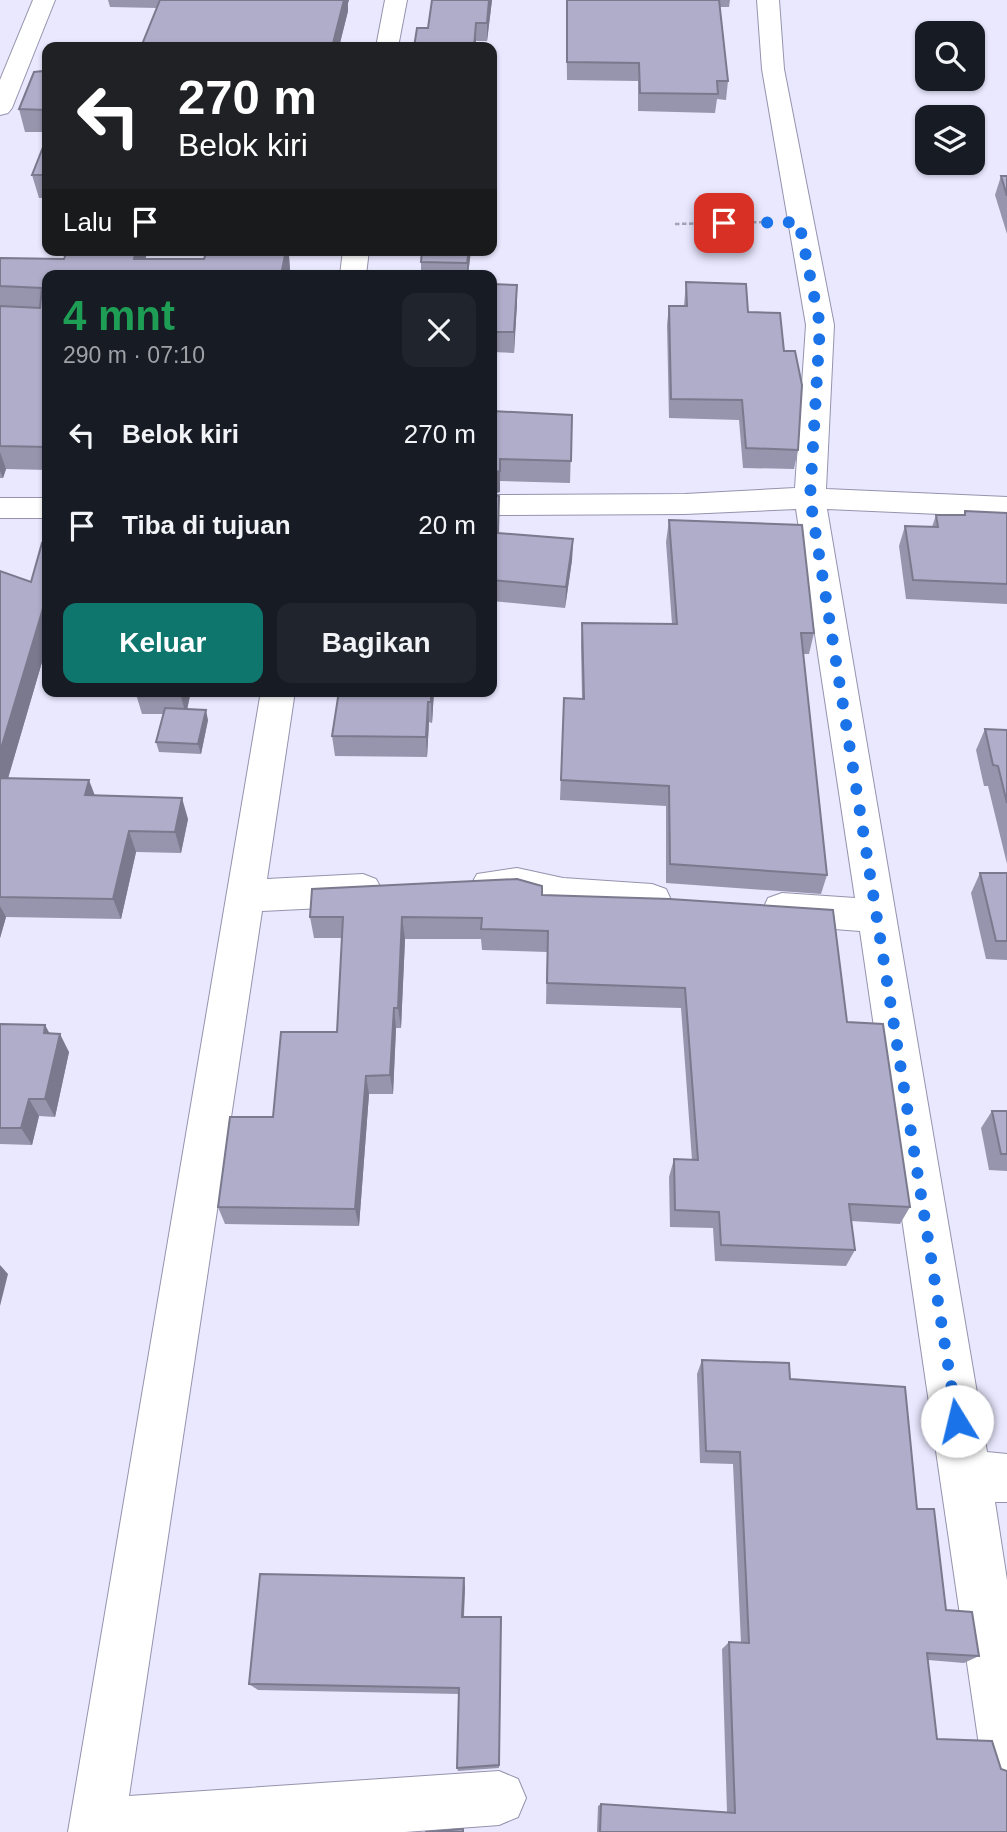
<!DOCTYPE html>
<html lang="id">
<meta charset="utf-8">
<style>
:root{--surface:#171b24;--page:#20242c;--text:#f1f3f6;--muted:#9ea1a6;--accent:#0f766e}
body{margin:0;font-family:Helvetica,sans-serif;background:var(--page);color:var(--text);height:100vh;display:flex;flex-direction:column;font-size:26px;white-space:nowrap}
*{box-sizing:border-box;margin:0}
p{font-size:23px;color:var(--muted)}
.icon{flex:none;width:38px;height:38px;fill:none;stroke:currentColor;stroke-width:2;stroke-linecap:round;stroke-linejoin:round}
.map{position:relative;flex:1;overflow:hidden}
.sheet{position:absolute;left:42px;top:270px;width:455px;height:427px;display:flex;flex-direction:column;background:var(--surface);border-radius:14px;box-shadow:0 2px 5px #0004}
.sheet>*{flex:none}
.top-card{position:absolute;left:42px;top:42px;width:455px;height:214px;border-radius:14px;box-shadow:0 2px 5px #0004;background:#202124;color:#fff;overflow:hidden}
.controls{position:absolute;left:915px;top:21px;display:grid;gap:14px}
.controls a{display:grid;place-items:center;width:70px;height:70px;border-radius:14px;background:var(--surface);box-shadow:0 2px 5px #0004;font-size:35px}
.pin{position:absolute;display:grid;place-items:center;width:60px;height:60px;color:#fff;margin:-30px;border-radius:14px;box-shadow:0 4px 10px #0006}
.me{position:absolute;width:77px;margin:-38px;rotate:351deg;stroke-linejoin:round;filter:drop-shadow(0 0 5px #0008)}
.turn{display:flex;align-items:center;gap:24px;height:147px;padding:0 21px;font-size:32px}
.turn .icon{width:91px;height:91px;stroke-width:2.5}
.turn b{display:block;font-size:49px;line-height:60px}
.then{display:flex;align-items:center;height:66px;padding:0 21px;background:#0003;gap:14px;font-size:26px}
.round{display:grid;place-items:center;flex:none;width:74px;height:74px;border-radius:14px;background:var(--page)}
.overview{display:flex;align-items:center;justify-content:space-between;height:119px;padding:0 21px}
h1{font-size:42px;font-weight:700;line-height:52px;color:#1e9e55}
.cta{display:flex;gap:14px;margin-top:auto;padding:14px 21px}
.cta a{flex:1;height:80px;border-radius:14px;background:var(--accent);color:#fff;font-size:28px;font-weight:700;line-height:80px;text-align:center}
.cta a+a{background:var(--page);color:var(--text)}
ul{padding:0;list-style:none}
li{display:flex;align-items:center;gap:21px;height:91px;padding:0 21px}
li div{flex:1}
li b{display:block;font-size:26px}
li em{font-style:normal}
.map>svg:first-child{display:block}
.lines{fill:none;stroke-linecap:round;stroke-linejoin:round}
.minor-casing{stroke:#9593ad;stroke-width:2}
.path{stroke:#a4a3b5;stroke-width:2.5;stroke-dasharray:4.5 2.5;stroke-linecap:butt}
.minor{fill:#fff;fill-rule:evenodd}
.wall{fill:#9695ad}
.shaded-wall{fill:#7a798d}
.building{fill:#afadc9;stroke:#7a798d;stroke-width:2}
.route{stroke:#1a73e8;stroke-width:12;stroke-dasharray:0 21.6}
</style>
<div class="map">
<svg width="1007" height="1832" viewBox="0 0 1007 1832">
<rect width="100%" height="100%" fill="#e9e8ff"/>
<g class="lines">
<!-- minor casing -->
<g class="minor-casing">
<g id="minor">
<path d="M33,0H55L12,108L8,113L0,115V80Z"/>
<path d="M385,0H407L398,47H376Z"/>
<path d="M757,0H779L784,69L834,325L826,489L1007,497V517L827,509L987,1452L1007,1454V1502H995L1007,1580V1779L988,1771L980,1752L860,931L782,925L768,920L763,909L768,898L782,893L855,898L796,509L685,514L492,515V495L685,494L795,488L806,325L762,69Z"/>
<path d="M343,250H369L366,275H340Z"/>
<rect x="0" y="498" width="47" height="20"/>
<path d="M261,691H295L267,879L363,874L376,879L382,890L376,901L363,906L262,911L129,1796L499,1771L518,1779L526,1798L518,1817L499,1825L405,1832H68Z"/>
<path d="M517,868L563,878L652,884L666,889L671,900L666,911L652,916L563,910L517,898L490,900L477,896L471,885L477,874Z"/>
</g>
</g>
<!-- path -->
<path class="path" d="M675,224L767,222"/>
<!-- minor -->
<use href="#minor" class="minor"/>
</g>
<!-- wall -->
<g class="wall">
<path d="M108,0H349L348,3V11L339,47H141L157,8L110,7Z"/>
<path d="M432,0H492L487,41H477L428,28Z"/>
<path d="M566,0H730L729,7H720L728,81L726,100L717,99L715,113L638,111V81L567,80Z"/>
<path d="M47,68V132H25L19,109L43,71Z"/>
<path d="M47,137V198H39L32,175Z"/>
<path d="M1001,176H1007V234L995,195Z"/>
<path d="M207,250H290L289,256L290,270L289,275H47V470L6,469L3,478H0V258L204,259Z"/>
<path d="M471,250L468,275H421V262Z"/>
<path d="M686,282L748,312L784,351L798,450L794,469L743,468L739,420L669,418L667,325L669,306H684Z"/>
<path d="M492,284L517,285L514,353L492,352Z"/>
<path d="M492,411L572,415L570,483L500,481V492L492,494Z"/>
<path d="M492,495L499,533L573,539L572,560L565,608L492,601Z"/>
<path d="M965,511L1007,513V604L906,599L899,546L905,526L932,527L936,515H964Z"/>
<path d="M669,520L814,633L809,654H803L827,875L821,894L666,883V806L560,800L564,698L582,699L581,644L582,623L672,624L666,542Z"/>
<path d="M0,571L31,582L47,645L8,778L95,795L188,819L181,853L136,852L121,919L6,917L0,938Z"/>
<path d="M135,691H191L187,709L208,720L201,754L159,752L156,742L163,714H142Z"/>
<path d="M434,691L432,723L429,722L427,757L335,756L332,736Z"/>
<path d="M985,729L1007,730V864L988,786H984L976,750Z"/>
<path d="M980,873H1007V960L986,959L971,893Z"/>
<path d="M542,895L847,1022L910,1207L900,1224L851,1221L855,1250L846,1266L715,1261L713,1228L670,1227L669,1177L674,1159L692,1160L681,1008L546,1004L547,952L482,950L481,939H405L401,1028H396L393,1094H369L359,1226L225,1224L218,1207L273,1117L337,1032L342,938H314L310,917Z"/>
<path d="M0,1024L50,1033L69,1052L55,1117L39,1116L32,1145L0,1144Z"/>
<path d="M992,1111H1007V1171L989,1170L981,1128Z"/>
<path d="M702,1360L790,1379L917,1509L946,1610L979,1656L964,1663L928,1660L937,1739L1007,1832H597L598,1806L601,1804L727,1812L722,1649L729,1642L741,1643L733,1464L700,1463L697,1374Z"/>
<path d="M465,1587L464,1617H501L499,1768L458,1771L457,1768L459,1694L258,1690L249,1684Z"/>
</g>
<!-- shaded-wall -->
<g class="shaded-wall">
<path d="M344,0H349L348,3V11L339,47H332Z"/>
<path d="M489,0H492L487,41V23Z"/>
<path d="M476,23V47H474Z"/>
<path d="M136,250H148L141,275L134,259Z"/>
<path d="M283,250H290L289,256L290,270L289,275H281Z"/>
<path d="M469,250H471L468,275H467V263Z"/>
<path d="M517,285V305L514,353V332Z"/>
<path d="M0,452L6,469L3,478L0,471Z"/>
<path d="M500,459V492L492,494V473Z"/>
<path d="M573,539L572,560L565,608L566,587Z"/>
<path d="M47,595V645L2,799L0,794V752Z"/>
<path d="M180,691H191L186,715L180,693Z"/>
<path d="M431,691H434L432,723L431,702Z"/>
<path d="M428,702L429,722L427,757L426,737Z"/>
<path d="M206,710L208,720L201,754L198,744Z"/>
<path d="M89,780L97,801L85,795Z"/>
<path d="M182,798L188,819L181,853L175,832Z"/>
<path d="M129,831L136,852L121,919L113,899Z"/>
<path d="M0,906L6,917L0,938Z"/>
<path d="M402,917L405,939L401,1028L398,1008Z"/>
<path d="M394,1008L396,1028L393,1094L390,1075Z"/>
<path d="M45,1025L55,1043L44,1033Z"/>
<path d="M60,1034L69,1052L55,1117L45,1099Z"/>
<path d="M366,1076L369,1094L359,1226L355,1209Z"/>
<path d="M29,1099L39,1116L32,1145L21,1128Z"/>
<path d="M0,1265L8,1274L0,1306Z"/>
<path d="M464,1578L465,1587L463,1625L462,1617Z"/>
</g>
<!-- building -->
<g class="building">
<path d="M160,0H344L332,47H141Z"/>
<path d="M432,0H489L487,23H476L474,47H414L417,28H428Z"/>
<path d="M567,0H719L728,81H717L718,94L640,93L639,63L567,62Z"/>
<path d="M44,68H47V110L19,109L34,72L43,71Z"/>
<path d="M492,97H493L492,140Z"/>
<path d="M47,137V175H32Z"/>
<path d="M1001,176H1007V196Z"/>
<path d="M67,250H136L134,259H204L207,250H286L281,275H47V447L0,446V306L40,308L42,288L0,286V258L64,259Z"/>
<path d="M422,250H469L467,263L421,262Z"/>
<path d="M686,282L746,284L748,312L780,313L784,351H795L802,385L798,450L746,448L742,400L671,399L669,306H687Z"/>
<path d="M492,284L517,285L514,332H492Z"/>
<path d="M492,411L572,415L571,461L500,459V471L492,473Z"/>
<path d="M492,495L499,496L498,533L573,539L566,587L492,580Z"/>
<path d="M965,511L1007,513V584L913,580L905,526L938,527L936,515H965Z"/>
<path d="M669,520L802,525L814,633H801L827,875L670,864L669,786L561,780L564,698L584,699L582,623L677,624Z"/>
<path d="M42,543L47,544V595L0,752V571L31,582Z"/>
<path d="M135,691H180V693Z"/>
<path d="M339,691H431V702H428L426,737L332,736Z"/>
<path d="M165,708L206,710L198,744L156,742Z"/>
<path d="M985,729L1007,730V803L998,766L993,765Z"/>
<path d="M0,778L89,780L85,795L182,798L175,832L129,831L113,899L0,897Z"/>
<path d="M980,873H1007V941H996Z"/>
<path d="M517,879L542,886V895L670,899L833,910L847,1022L883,1024L910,1207L849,1204L855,1250L721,1245L719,1212L675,1210L674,1159L698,1160L685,988L547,983L548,931L481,929L482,918L402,917L398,1008H394L390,1075L366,1076L355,1209L218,1207L230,1117H273L281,1032H337L343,917H310L312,889Z"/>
<path d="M0,1024L45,1025L44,1033L60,1034L45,1099H29L21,1128H0Z"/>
<path d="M992,1111H1007V1154H1001Z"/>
<path d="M702,1360L789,1363L790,1379L905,1387L917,1509H934L946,1610L972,1612L979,1656L927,1653L937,1739L992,1741L1001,1769L1007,1771V1832H600L601,1804L735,1813L729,1642L749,1643L740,1452L706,1451Z"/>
<path d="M260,1574L464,1578L462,1617H501L499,1765L457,1768L459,1688L249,1684Z"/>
<path d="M463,1829V1832H425Z"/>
</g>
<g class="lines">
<!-- route -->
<path class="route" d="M724,223L799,222L820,325L810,498L957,1421"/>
</g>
</svg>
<div class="controls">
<a><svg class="icon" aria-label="search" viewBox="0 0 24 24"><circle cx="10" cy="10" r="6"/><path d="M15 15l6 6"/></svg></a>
<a><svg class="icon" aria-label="layers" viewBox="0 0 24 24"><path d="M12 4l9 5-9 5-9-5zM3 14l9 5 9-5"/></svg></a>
</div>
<div class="pin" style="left:724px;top:223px;background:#d93025"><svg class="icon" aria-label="arrive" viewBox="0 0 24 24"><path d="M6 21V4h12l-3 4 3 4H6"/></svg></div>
<svg class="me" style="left:957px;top:1421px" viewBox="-20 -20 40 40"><circle r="19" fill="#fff"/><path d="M0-13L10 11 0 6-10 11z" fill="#1a73e8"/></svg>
<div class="top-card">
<div class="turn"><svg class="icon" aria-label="left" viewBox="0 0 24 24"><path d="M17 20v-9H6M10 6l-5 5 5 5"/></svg><div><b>270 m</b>Belok kiri</div></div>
<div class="then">Lalu<svg class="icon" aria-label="arrive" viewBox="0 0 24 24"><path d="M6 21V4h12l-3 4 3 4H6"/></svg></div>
</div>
<section class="sheet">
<div class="overview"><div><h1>4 mnt</h1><p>290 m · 07:10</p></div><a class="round"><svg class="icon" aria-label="close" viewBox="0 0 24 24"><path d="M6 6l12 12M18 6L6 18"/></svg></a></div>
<ul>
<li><svg class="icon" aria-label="left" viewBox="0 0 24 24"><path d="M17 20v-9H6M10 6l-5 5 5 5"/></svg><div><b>Belok kiri</b></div><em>270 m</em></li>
<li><svg class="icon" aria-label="arrive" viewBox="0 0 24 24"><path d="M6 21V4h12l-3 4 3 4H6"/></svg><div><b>Tiba di tujuan</b></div><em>20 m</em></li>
</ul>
<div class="cta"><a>Keluar</a><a>Bagikan</a></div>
</section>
</div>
